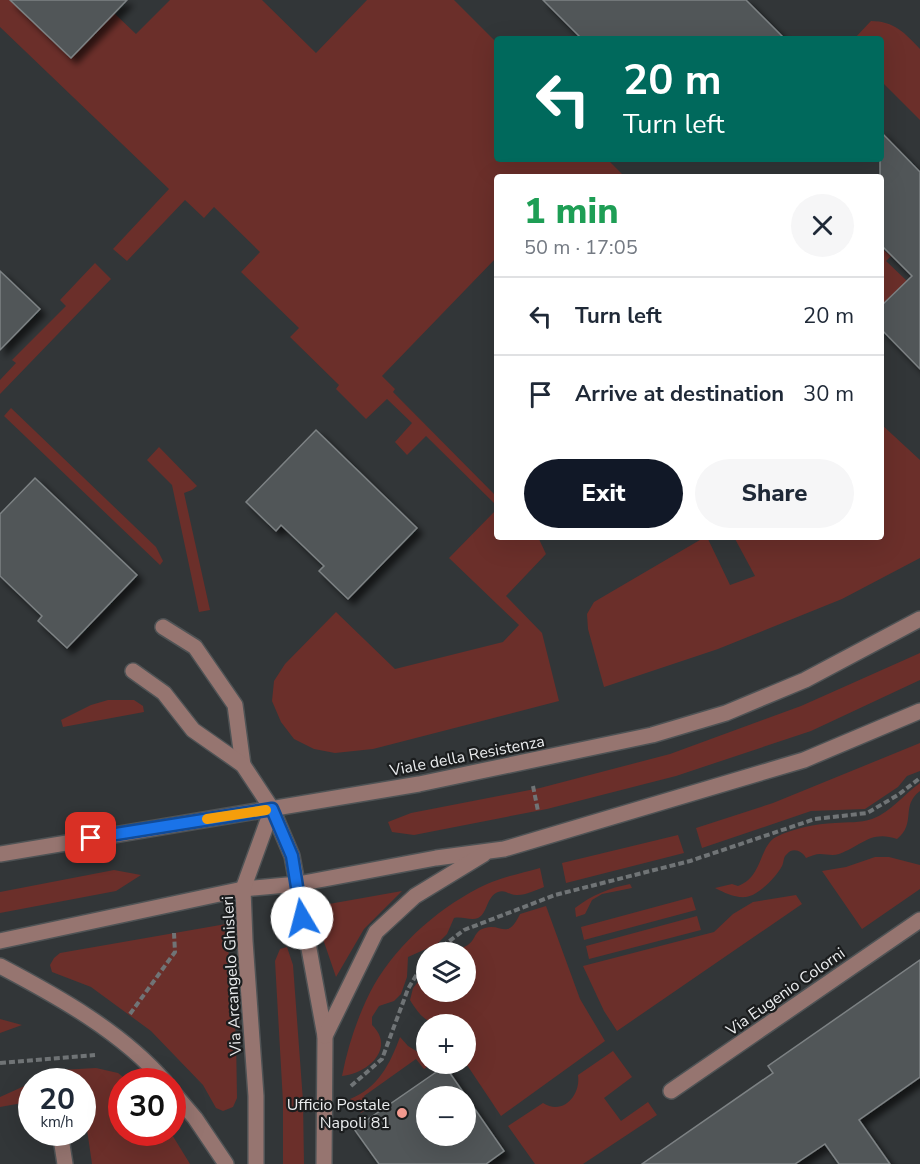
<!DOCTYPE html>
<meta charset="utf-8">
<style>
:root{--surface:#fff;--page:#f6f6f7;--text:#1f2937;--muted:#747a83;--line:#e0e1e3;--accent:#111827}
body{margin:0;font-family:"Nunito Sans",sans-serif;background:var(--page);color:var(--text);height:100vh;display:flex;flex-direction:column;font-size:22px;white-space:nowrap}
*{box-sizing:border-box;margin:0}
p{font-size:20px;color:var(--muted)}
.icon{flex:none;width:33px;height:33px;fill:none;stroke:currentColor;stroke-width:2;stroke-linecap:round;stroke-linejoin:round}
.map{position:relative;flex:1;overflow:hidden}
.drawer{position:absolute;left:494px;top:174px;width:390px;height:366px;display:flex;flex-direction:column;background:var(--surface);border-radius:6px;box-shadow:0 6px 24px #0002}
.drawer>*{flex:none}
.banner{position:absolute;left:494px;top:36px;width:390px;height:126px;border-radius:6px;box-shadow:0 6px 24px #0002;background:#00695c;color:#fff;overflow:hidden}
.fabs{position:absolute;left:416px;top:942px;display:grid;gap:12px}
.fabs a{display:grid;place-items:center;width:60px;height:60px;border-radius:50%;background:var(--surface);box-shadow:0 6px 24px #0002;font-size:30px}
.speed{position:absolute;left:18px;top:1068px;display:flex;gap:12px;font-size:30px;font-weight:700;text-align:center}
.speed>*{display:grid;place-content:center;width:78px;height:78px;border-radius:50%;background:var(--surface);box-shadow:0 6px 24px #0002;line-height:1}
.speed small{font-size:15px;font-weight:400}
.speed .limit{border:9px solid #d22;background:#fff;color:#111}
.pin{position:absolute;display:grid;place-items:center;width:51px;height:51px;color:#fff;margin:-26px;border-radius:12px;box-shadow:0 3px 9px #0006}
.me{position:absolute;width:66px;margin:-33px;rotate:352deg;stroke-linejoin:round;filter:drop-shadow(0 0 4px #0008)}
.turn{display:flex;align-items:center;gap:21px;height:126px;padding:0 30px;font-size:27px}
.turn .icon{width:78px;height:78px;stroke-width:2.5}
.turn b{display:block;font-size:42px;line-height:51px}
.round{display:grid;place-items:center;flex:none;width:63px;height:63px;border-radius:32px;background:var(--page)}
.overview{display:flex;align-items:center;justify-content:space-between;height:102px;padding:0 30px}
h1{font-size:36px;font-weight:800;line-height:45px;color:#1e9e55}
.action{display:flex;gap:12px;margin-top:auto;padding:12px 30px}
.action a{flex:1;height:69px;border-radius:36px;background:var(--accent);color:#fff;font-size:24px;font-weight:800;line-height:69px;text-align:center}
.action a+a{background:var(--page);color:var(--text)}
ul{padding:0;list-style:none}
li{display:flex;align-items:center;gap:18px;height:78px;padding:0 30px;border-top:2px solid var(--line)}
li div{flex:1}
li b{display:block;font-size:22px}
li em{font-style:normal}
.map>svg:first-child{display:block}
.green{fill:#6b2f2a}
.building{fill:#515658;stroke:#7d8284;stroke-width:1.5;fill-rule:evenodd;filter:url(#shadow)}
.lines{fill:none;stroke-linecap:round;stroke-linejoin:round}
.minor-casing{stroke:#4f5355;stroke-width:18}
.path{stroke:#707476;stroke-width:4;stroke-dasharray:6 3;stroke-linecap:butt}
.minor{stroke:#967570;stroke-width:15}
.route-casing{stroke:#114b97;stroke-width:15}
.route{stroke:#1a73e8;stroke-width:10}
.slow{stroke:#f59e0b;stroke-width:10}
.poi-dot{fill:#f59c91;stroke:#1b1d1e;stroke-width:2}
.labels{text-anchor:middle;stroke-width:4.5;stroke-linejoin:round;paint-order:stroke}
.street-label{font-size:16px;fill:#eaecee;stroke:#1b1d1e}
.poi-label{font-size:16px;fill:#eaecee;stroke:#1b1d1e;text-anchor:end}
</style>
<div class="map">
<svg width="920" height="1164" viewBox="0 0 920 1164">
<defs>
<filter id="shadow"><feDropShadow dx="5.5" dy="5.5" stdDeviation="3" flood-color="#0009"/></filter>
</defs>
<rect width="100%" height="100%" fill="#323638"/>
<!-- green -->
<g class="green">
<path d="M0,0H10L71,58L114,13L136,34L170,0H262L316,53L367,0H454L496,42V159H607L625,177H496V258L382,376L395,389L393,392L496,496V505L426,436L407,455L395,442L412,423L387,399L366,419L336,389L339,385L290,337L299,328L241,272L260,252L214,207L204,218L185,200L127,261L113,249L169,189L0,27Z"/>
<path d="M871,21C894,21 905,33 920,49V120L881,81L880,39H854Z"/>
<path d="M881,248L891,256L886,261L907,281L881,307Z"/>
<path d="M95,263L111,279L0,394V380L16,363L12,360L66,306L60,300Z"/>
<path d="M11,408L156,547L163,561L160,565L4,416Z"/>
<path d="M881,424L920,460V558L842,599L718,649L604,687L588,629L587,614L594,602L705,537H707L730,585L755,576L734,537H880Z"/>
<path d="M159,447L197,486L192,490L184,493L210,610L199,612L172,485L147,460Z"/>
<path d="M496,510V537H538L546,554L506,596L542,633L559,701L373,749L335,753L314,749L294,739L281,722L272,701L274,681L285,664L336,612L395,669L503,642L519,625L449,558Z"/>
<path d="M920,653V680L811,731L676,776L547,809L414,835L392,832L388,822L411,813L540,788L670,754L801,706Z"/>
<path d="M108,700H134L143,706L144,712L63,727L61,720L91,705Z"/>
<path d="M920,743V771L907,776L898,787L865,809L811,811L702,848L696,828L773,803Z"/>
<path d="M920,783V791C900,806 917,823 897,839C870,830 862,846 839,854C832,856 827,854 820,854C816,854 811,856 806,858C802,851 793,847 787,854C783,857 784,862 782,866C776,877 759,895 746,897C735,898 725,893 715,888L732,884L738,886C763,877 759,846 776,837C794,828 815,824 835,823C847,822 860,823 872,819C891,812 904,794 920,783Z"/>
<path d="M678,835L684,853L566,883L562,863Z"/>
<path d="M875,857H889L920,865V889L862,929L822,871L846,867Z"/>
<path d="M540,868L544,887C536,890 524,896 516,895C509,895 505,889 498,892C486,897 488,913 478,918C471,921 462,916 454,918L447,934L437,944L408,957L407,977L401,994L394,1001L379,1006L372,1017V1025C396,1048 368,1074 342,1076C348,1045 359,1012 374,985C399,942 442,905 487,884C503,877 522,873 540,868Z"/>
<path d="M114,870L141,875L116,891L0,913V892Z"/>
<path d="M630,884L632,888L602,894L592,900L585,914L576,917L575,908C592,895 609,888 630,884Z"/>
<path d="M402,891L364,929L336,977L312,907Z"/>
<path d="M796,895L802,904L617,1031L604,1011L583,966L714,932L733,914L753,902Z"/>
<path d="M692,897L696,910L584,940L581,927Z"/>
<path d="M546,906L580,999L605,1041L501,1116L465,1062V1024C435,1024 427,1028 410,1000L413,988L426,972V992H465V952H443L454,945L461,948C477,944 472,931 485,928C502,923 507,941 520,914Z"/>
<path d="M697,916L701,930L589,959L586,946Z"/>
<path d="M226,924L236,1037L237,1098L233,1107L223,1111L216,1108L203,1085L151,1031L91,987L52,972L50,965L54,958L60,953Z"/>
<path d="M287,947L293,965L303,1101L304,1164H283V1102L275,961L280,949Z"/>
<path d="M0,1019L22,1025L0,1033Z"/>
<path d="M400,1037L408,1046L426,1057V1064H431L424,1069L416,1059L364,1096L370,1107L361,1113L350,1099C378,1088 390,1064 400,1037Z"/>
<path d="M613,1051L632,1077L604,1098L621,1121L648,1102L657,1115L583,1164H535L508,1126L543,1103C563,1116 581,1095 578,1075Z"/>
<path d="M96,1068L118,1073L128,1081L122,1082V1132L171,1133L190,1164H92L84,1109H83L82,1082L34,1081L61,1070Z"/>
<path d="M31,1083V1116L28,1102L0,1107V1097Z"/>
</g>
<!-- building -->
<g class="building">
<path d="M10,0H127L71,58Z"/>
<path d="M543,0H746L785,39H582Z"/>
<path d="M880,131L920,172V369L880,328V307L912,276L880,244Z"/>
<path d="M0,271L40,309L0,350Z"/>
<path d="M316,430L417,528L348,599L319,571L324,566L281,525L276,531L246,502Z"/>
<path d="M35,478L137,575L67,648L38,621L42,616L0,576V514Z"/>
<path d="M920,960V1077L859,1120L890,1164H839L825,1144L795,1164H642L773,1073L768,1066Z"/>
<path d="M445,1066L504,1151L486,1164H379L354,1129ZM426,1096H465V1136H426Z"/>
</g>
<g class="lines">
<!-- minor casing -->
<g class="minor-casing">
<g id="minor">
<path d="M163,627L195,647L235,705L243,765"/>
<path d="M133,671L164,693L193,730L243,765L272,809L292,856L325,1036L324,1164"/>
<path d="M0,854L419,784L652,735L726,713L805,680L920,619"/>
<path d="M0,941L243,889L298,884L436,858L504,849L804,760L920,711"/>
<path d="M0,966C57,996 122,1032 165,1082"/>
<path d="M325,1036L376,932L415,896L484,854"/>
<path d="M172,1091L195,1118L226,1164"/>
<path d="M671,1091L920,920"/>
<path d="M60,1132L65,1164"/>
<path d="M256,1164V1096L245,941L243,889L272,809"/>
</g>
</g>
<!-- path -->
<g class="path">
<path d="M533,786L538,811"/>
<path d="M435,952L464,930L555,895L690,861L815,819L867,813L898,795L920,778"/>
<path d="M130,1014L175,952L174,933"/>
<path d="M0,1063L95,1055"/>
<path d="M351,1086L382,1059L408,989L426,959"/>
</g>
<!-- minor -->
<use href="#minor" class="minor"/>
</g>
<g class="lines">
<!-- route casing -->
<g class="route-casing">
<path id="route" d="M91,838L272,809L292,856L302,918"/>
</g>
<!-- route -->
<use href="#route" class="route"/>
<!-- slow -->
<path class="slow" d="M207,819L266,810"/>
</g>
<!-- markers -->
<circle class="poi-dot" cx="402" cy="1113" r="6"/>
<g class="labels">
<!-- street labels -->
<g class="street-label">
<text transform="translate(467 755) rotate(-11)" y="6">Viale della Resistenza</text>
<text transform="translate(231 976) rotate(-93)" y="6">Via Arcangelo Ghisleri</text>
<text transform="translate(785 991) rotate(-35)" y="6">Via Eugenio Colorni</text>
</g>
<!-- poi labels -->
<g class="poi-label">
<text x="390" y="1110">Ufficio Postale<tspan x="390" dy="18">Napoli 81</tspan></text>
</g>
</g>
</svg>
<div class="fabs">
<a><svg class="icon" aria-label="layers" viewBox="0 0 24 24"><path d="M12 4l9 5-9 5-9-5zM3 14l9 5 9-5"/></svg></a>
<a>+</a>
<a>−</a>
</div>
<div class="speed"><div>20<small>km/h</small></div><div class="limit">30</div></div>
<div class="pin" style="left:91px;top:838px;background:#d93025"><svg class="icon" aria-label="arrive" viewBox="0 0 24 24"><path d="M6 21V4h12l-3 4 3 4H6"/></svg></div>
<svg class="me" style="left:302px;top:918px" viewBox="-20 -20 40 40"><circle r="19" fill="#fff"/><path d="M0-13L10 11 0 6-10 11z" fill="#1a73e8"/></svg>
<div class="banner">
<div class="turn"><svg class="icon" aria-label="left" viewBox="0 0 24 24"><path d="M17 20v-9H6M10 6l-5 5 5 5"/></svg><div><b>20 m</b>Turn left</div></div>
</div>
<section class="drawer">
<div class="overview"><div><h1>1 min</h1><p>50 m · 17:05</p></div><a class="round"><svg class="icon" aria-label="close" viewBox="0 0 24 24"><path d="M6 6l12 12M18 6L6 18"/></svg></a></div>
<ul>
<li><svg class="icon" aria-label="left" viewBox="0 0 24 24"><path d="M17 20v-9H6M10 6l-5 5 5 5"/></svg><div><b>Turn left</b></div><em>20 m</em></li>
<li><svg class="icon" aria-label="arrive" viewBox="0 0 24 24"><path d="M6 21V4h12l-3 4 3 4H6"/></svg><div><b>Arrive at destination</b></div><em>30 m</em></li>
</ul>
<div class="action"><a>Exit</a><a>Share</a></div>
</section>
</div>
